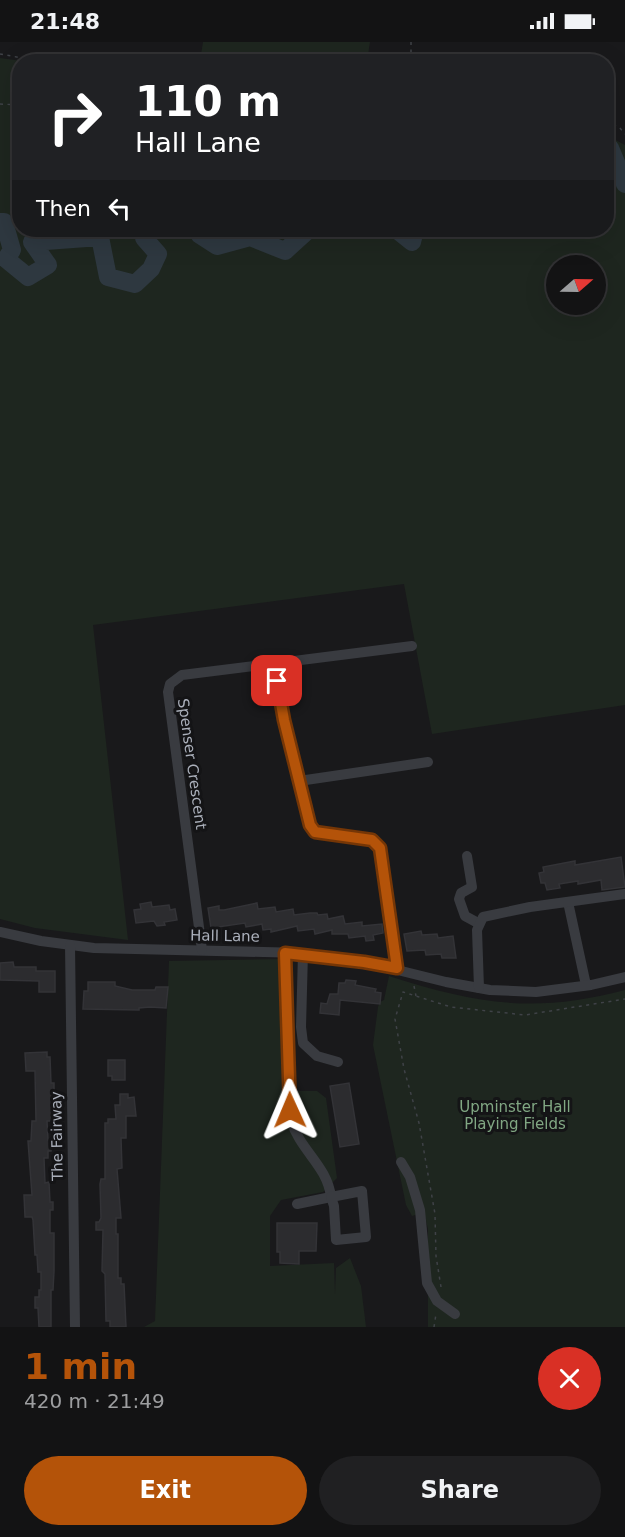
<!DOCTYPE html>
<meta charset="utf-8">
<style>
:root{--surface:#131314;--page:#202022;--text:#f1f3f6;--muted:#9d9ea0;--line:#323234;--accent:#b45309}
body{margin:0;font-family:"DejaVu Sans",sans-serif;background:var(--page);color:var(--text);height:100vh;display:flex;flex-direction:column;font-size:22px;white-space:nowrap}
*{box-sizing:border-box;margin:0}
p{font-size:20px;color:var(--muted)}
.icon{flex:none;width:33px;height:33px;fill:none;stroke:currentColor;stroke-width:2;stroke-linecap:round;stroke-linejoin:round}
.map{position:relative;height:1285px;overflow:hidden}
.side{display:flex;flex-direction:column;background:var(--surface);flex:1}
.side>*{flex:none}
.top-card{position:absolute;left:12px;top:12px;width:602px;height:183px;border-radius:24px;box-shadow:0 6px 24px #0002,0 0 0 2px var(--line);background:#202124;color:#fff;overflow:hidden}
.needle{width:39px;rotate:70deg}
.buttons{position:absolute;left:546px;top:213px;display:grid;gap:12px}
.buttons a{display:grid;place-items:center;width:60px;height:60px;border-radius:50%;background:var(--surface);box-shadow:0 6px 24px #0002,0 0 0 2px var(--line);font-size:30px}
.pin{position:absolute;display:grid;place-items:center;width:51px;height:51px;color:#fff;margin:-26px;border-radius:12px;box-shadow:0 3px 9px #0006}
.me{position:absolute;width:66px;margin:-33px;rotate:359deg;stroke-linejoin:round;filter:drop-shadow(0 0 4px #0008)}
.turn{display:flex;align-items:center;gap:21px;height:126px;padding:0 24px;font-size:27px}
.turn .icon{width:78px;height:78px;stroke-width:2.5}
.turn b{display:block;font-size:42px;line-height:51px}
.then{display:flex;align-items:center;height:57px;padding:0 24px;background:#0003;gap:12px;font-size:22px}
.round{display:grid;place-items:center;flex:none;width:63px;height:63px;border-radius:32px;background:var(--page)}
.headline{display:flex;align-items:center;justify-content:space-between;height:102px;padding:0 24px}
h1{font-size:36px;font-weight:800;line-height:45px;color:var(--accent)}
.action{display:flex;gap:12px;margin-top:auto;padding:12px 24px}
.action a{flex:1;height:69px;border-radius:36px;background:var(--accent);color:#fff;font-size:24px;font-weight:800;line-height:69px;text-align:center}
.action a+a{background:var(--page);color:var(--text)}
.status{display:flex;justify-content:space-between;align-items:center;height:42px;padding:0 30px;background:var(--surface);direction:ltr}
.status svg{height:16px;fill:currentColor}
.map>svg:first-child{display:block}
.green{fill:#1e261f;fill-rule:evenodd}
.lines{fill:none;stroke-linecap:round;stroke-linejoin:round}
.river{stroke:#2e3840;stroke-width:18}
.building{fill:#2c2c2f;stroke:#333337;stroke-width:1.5}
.path{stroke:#3f4247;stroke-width:1.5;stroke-dasharray:3 4.5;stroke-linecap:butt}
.minor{stroke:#393b40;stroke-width:10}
.route-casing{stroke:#753606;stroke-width:15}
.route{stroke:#b45309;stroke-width:10}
.labels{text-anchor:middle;stroke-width:6;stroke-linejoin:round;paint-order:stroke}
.street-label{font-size:15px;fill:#abb0bb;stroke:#141416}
.park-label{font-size:15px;fill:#81a783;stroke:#141416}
</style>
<div class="status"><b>21:48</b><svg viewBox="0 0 49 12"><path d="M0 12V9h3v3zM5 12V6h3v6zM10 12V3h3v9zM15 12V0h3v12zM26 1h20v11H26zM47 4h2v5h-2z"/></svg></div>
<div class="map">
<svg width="625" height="1285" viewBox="0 0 625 1285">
<rect width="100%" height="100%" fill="#19191b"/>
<!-- green -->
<g class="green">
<path d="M203,0H370L367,19H200Z"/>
<path d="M0,16L22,19L20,20V188H427L428,190L437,188H606V93L625,103V663L432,692L404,542L93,583L128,898L35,886L0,877ZM556,224H596V262H556Z"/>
<path d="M289,917L294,1049H317L326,1056L337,1136L323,1150L281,1158L270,1174V1224L334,1221L335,1252L336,1226L350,1216L361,1244L366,1285H144L155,1279L169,919Z"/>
<path d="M389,934C476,962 535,972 625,948V1285H428V1187L424,1170L412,1174L406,1163L373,1003L378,965L380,960L384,958Z"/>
</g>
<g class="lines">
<!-- river -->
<g class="river">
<path d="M606,107L610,106L625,142"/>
<path d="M0,180H4L12,208L6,217L28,235L48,223L32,200L100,195L108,235L135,242L151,227L158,212L144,196L150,188"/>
<path d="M201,188L200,193L217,204L250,195L285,209L308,188"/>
<path d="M397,188L412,200L415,188"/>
</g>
</g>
<!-- building -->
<g class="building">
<path d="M621,815L625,845L602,848L601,838L578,842V839L559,842L560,846L547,848L545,841H541L539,831L544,830L543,825L575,819V823Z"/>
<path d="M151,860L152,865L169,863L170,868L175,867L177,878L164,880L165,883L157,884L154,879L136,881L134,868L141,867L140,862Z"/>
<path d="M257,861L258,867L275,865L276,870L293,867L294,873L310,871H317L318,873L327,872L328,877L343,874L345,882L362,880V884L382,882L383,891L373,893L374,898L366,899L365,894L349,896L348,892H332V888L315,892L314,887L298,889L297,884L271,890V887L263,888L262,882L246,885L245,881L211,886L208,866L219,864V868H224Z"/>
<path d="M421,889L422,893L437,892L438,896L453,894L456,916H442L441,912L426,913L425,908L407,909L404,892Z"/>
<path d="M13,920L14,925H36V929H55V950H39V939L0,938V921Z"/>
<path d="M346,938L356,939L355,943L376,947L375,950L381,951L380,962L340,958L339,973L320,971L321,961L327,962L330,952H338L339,941H345Z"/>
<path d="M88,940H115V944L132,948H155L156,945H168L166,966L150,965L139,966V968L83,967L84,949H88Z"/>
<path d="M47,1010V1015H50L51,1041H54V1055H52V1079H47L48,1098H51V1109H48V1116H44L45,1141L49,1140L50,1160H53V1168H50V1191H54V1229L53,1248H51V1285H39L38,1266H35V1255H39V1248H41V1230H38L37,1213H35L33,1178L32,1175H25L24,1153H32L28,1099H31L32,1079H36L35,1029H26L25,1011Z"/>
<path d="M108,1018H125V1038H112V1034H108Z"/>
<path d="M349,1041L359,1102L340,1105L330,1044Z"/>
<path d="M120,1052H128V1056L134,1055L136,1074H126V1096H121L122,1126L117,1127L121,1176H116V1192H118V1236H121V1242H124L126,1285H110V1279H106L105,1232L102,1229L103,1188H96V1180H99L101,1176L100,1142L101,1137H105V1081H108V1077H116L115,1063H120Z"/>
<path d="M277,1181H317L316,1209H299V1222L280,1221V1210H277Z"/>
</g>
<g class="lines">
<!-- path -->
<g class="path">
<path d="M411,0V20"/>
<path d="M0,12L45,20"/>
<path d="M0,62L20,63"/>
<path d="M606,81L619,85L625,92"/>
<path d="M414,944L416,954"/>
<path d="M441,1245L436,1214L435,1172L419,1081L404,1027L395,977L403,950L451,965L525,973L625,957"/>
<path d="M434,1285L436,1272"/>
</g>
<!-- minor -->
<g class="minor">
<path d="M273,620L284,678L310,783L315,790L372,798L380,806L397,926"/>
<path d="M299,739L428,720"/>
<path d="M467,814L472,845L461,851L459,857L465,874L478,881"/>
<path d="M568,860L586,943"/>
<path d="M0,890L41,899L94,906L303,911L365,920L446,940L490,948L536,950L591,943L625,935"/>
<path d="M70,903L75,1285"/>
<path d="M202,908L168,650L170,642L182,633L412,604"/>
<path d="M285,911L291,1078C300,1109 327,1123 331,1155L297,1162"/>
<path d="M303,911L301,985L303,1001L317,1014L338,1020"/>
<path d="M479,946L477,888L483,875L530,865L625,852"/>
<path d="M401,1120L410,1135L420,1168L427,1241L437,1259L455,1272"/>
<path d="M362,1149L366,1195L336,1198L334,1164L331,1155Z"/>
</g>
</g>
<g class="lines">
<!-- route casing -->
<g class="route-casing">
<path id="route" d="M277,639L284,678L310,783L315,790L372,798L380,806L397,926L364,920L285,911L290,1068"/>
</g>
<!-- route -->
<use href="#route" class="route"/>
</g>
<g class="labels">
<!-- street labels -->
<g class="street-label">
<text transform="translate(192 722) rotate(82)" y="5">Spenser Crescent</text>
<text transform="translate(225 894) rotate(1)" y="5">Hall Lane</text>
<text transform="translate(57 1094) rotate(-91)" y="5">The Fairway</text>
</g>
<!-- park labels -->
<g class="park-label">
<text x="515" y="1070">Upminster Hall<tspan x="515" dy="17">Playing Fields</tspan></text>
</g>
</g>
</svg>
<div class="buttons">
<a><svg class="needle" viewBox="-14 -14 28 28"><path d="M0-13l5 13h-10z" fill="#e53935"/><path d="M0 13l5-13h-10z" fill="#9d9ea0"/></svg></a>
</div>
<div class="pin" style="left:277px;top:639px;background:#d93025"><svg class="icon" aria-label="arrive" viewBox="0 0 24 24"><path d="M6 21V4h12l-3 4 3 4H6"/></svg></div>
<svg class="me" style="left:290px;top:1068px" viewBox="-20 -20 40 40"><path d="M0-17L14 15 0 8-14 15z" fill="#b45309" stroke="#fff" stroke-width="4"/></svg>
<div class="top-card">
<div class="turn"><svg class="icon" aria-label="right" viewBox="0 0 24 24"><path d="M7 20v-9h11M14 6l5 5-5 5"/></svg><div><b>110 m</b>Hall Lane</div></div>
<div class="then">Then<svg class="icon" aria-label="left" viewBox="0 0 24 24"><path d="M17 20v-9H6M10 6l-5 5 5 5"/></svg></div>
</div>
</div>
<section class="side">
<div class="headline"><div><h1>1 min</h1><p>420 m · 21:49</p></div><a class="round" style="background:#d93025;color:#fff"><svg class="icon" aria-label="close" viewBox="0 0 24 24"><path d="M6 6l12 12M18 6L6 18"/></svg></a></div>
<div class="action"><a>Exit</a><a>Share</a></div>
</section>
